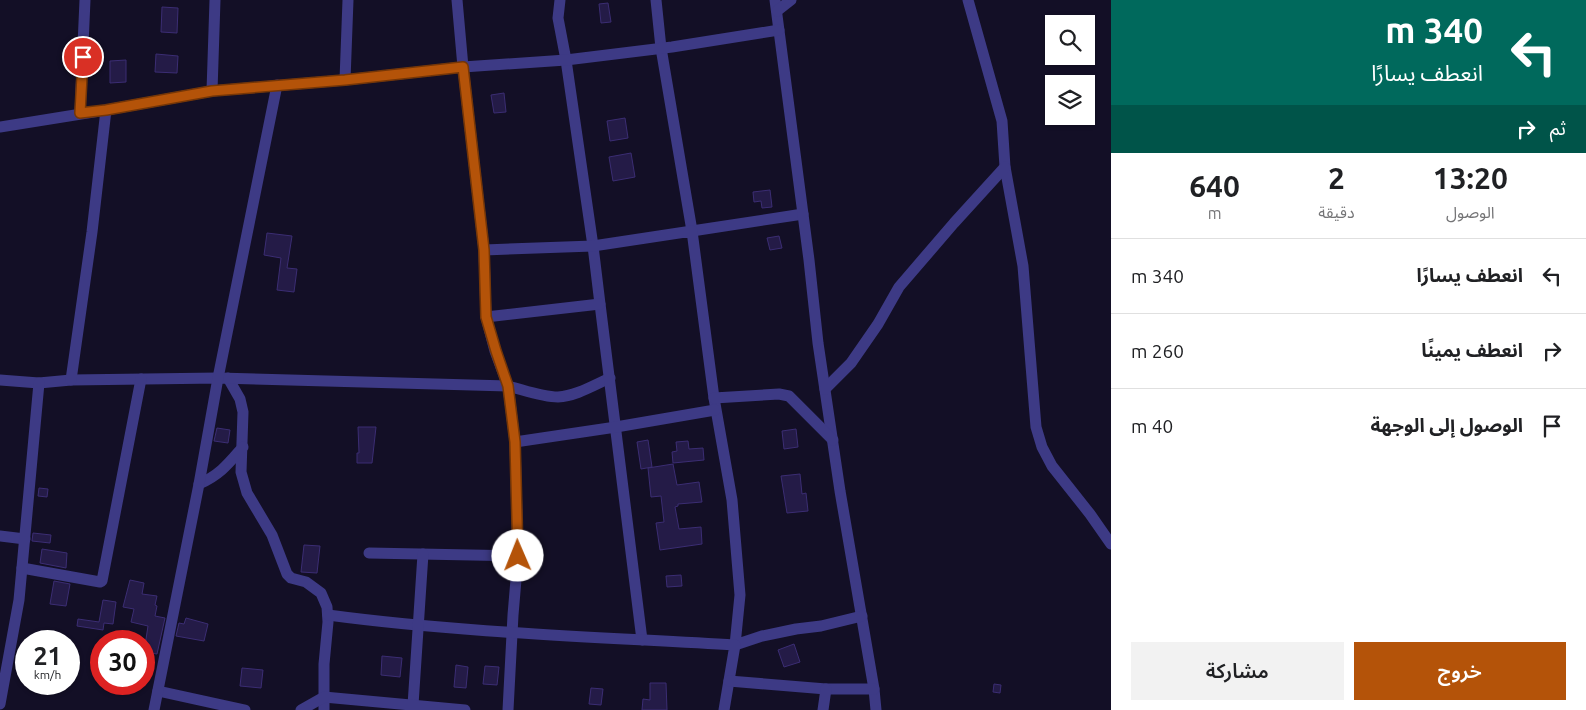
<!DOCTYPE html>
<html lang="ar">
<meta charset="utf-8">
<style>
:root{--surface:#fff;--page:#f2f2f2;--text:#202124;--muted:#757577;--line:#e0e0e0;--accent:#b45309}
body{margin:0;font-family:Ubuntu,"Noto Sans Arabic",sans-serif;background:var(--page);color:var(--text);direction:rtl;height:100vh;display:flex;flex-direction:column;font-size:19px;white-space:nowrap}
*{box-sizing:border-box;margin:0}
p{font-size:16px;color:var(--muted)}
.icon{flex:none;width:28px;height:28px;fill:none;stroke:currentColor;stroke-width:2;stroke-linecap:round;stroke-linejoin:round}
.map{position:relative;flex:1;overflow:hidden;direction:ltr}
.side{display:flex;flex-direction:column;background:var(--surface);width:475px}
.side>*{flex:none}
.banner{background:#00695c;color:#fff;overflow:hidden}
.tools{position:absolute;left:1045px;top:15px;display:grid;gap:10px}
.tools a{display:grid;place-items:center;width:50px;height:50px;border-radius:0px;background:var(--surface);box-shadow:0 1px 4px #0004;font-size:25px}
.speed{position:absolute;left:15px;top:630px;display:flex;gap:10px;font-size:25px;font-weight:700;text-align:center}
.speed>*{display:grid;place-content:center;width:65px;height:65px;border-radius:50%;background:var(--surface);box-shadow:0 1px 4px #0004;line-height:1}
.speed small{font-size:12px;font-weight:400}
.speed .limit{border:8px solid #d22;background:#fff;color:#111}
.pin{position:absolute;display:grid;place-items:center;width:42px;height:42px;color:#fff;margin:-21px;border:2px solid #fff;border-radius:50%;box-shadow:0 1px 5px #0007}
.me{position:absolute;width:55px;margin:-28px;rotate:359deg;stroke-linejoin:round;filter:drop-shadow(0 0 4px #0008)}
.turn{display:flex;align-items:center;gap:18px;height:105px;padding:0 20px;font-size:22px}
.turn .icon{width:65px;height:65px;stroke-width:2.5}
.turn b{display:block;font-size:35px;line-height:42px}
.then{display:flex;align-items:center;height:48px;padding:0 20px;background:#0003;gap:10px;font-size:19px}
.eta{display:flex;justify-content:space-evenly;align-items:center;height:85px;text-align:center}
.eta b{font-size:30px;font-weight:600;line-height:35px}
.button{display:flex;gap:10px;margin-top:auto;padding:10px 20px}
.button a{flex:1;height:58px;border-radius:0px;background:var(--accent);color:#fff;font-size:20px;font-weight:600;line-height:58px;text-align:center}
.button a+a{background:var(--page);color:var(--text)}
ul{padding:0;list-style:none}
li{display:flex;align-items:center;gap:15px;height:75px;padding:0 20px;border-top:1px solid var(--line)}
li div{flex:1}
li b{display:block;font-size:19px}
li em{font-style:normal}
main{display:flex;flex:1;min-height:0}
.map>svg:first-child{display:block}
.building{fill:#241b47;stroke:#3b2d73}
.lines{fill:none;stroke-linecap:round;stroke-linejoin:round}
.minor{stroke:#3d3a85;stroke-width:11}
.route-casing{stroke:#753606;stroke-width:12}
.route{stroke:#b45309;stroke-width:9}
</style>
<main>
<section class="side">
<div class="banner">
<div class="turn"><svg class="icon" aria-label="left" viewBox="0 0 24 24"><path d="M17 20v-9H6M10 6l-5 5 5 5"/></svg><div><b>340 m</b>انعطف يسارًا</div></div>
<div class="then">ثم<svg class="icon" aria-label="right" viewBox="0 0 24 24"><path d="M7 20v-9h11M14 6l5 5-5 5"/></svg></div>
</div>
<div class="eta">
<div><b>13:20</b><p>الوصول</p></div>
<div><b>2</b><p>دقيقة</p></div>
<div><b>640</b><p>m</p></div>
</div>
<ul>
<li><svg class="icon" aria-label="left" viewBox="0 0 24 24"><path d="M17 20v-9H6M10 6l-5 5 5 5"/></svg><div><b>انعطف يسارًا</b></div><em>340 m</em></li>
<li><svg class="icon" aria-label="right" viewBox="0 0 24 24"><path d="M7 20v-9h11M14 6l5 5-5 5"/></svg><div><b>انعطف يمينًا</b></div><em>260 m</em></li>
<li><svg class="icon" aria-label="arrive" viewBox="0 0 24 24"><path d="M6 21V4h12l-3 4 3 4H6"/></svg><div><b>الوصول إلى الوجهة</b></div><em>40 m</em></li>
</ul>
<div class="button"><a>خروج</a><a>مشاركة</a></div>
</section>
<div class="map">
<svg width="1111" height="710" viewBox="0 0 1111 710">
<rect width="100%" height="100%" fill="#130f26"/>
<!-- building -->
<g class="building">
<path d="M608,3L611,22L601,23L599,4Z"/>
<path d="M162,7L178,8L177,33L161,32Z"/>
<path d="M156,54L178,56L177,73L155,72Z"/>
<path d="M126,60V82L110,83V61Z"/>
<path d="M504,93L506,112L494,113L491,95Z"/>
<path d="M625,118L628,138L610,141L607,121Z"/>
<path d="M631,153L635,177L613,181L609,157Z"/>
<path d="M770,190L772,207L762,208L761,201L754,202L753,192Z"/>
<path d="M267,233L292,236L287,268L297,269L294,292L277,290L281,258L264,255Z"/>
<path d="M779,236L782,248L770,250L767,238Z"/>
<path d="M358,427H376L372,463H357V453H359Z"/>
<path d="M217,428L230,430L228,443L214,441Z"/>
<path d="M796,429L798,447L784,449L782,431Z"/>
<path d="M648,440L652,467L641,469L637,442Z"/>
<path d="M688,441L689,449L703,448L704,460L673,463L672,452L677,451L676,442Z"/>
<path d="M673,464L677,485L699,482L702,502L678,504V506L675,507L679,529L701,527L702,544L660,550L656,523L664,522L661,496L651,497L648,468Z"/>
<path d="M800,474L802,494L806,493L808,511L787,513L781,476Z"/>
<path d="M39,488L48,489L47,497L38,496Z"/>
<path d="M33,533L51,535L50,543L32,541Z"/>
<path d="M304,545L320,546L317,573L301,572Z"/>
<path d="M42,549L67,553L66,568L40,563Z"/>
<path d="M681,575L682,586L667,587L666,576Z"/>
<path d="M130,580L144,583L142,594L157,596L155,605L157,606L155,616L165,618L157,654L144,652L148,626L131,622L134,609L123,607Z"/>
<path d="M54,581L70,584L66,606L50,604Z"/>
<path d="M103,600L116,602L113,624L104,623L103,630L77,626L78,619L99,622Z"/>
<path d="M186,618L208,624L204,641L176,636L179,623L184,624Z"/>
<path d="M794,644L800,662L784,667L778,650Z"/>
<path d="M382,656L402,658L400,677L381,675Z"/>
<path d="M456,665L468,667L466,688L454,687Z"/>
<path d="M485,666L499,667L497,685L483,684Z"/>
<path d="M242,668L263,670L261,688L240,686Z"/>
<path d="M650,683H666L667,710H642L643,699L650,700Z"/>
<path d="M994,684L1001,685L1000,693L993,692Z"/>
<path d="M591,688L603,689L601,705L589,704Z"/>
</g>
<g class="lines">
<!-- minor -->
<g class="minor">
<path d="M457,0L463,67L484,250L486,317L495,351L508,386C524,390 542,397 558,397C576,396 594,385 610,378"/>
<path d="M560,0L558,18L566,60L593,246L600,304L642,640"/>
<path d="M656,0L661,48L692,231L803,214"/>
<path d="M775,0L809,260L818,343L840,491L874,689L876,710"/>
<path d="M968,0L1002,121L1005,167L1023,266L1036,427L1042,447L1052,466L1090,514L1111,544"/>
<path d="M777,11L791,0"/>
<path d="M345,80L348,0"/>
<path d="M212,91L215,0"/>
<path d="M80,113L85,0"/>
<path d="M0,127L106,110L212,91L345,80L463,67L566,60L672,47L779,30"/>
<path d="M484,250L593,246L692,231L714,398L732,500L740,595L735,645L762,636L796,629L821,626L862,616"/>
<path d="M486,317L600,304"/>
<path d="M228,378L240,399L243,412L241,472L247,493L272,535L287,574L291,578L306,582L321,593L327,607L328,622L324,664V710"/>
<path d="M0,380L39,383L71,380L218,378L508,386L515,442L518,556L513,615L508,710"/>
<path d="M71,380L92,232L106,110"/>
<path d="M825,389L851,363L878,324L899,287L954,223L1005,167"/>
<path d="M714,398L779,394L789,396L833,440"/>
<path d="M515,442L616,427L715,410"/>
<path d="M199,484C220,475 229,463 243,447"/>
<path d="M0,536L25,539"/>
<path d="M369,553L518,556"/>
<path d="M22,568L100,582L102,581L141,379"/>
<path d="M328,615C463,633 599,637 735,645L724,710"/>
<path d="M729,681L826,689H874"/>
<path d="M158,691L245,710"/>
<path d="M0,704L19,600L39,383"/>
<path d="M413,705L423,554"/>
<path d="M154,710L199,484L218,378L277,85"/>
<path d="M301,710L324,697L465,710"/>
<path d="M823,710L826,689"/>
</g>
</g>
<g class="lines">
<!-- route casing -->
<g class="route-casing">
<path id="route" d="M83,57L80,113L106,110L212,91L345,80L463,67L484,250L486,317L496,351L508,386L515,442L518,556"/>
</g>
<!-- route -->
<use href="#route" class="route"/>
</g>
</svg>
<div class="tools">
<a><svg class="icon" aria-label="search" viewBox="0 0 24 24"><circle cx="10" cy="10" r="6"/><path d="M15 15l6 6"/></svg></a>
<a><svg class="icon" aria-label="layers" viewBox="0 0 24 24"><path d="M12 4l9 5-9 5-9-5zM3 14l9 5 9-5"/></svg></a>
</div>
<div class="speed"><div>21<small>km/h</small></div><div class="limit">30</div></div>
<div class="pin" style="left:83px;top:57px;background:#d93025"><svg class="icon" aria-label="arrive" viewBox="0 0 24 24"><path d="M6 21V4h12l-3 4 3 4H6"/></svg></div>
<svg class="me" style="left:518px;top:556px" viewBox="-20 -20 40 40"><circle r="19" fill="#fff"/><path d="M0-13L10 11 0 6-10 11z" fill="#b45309"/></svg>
</div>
</main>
